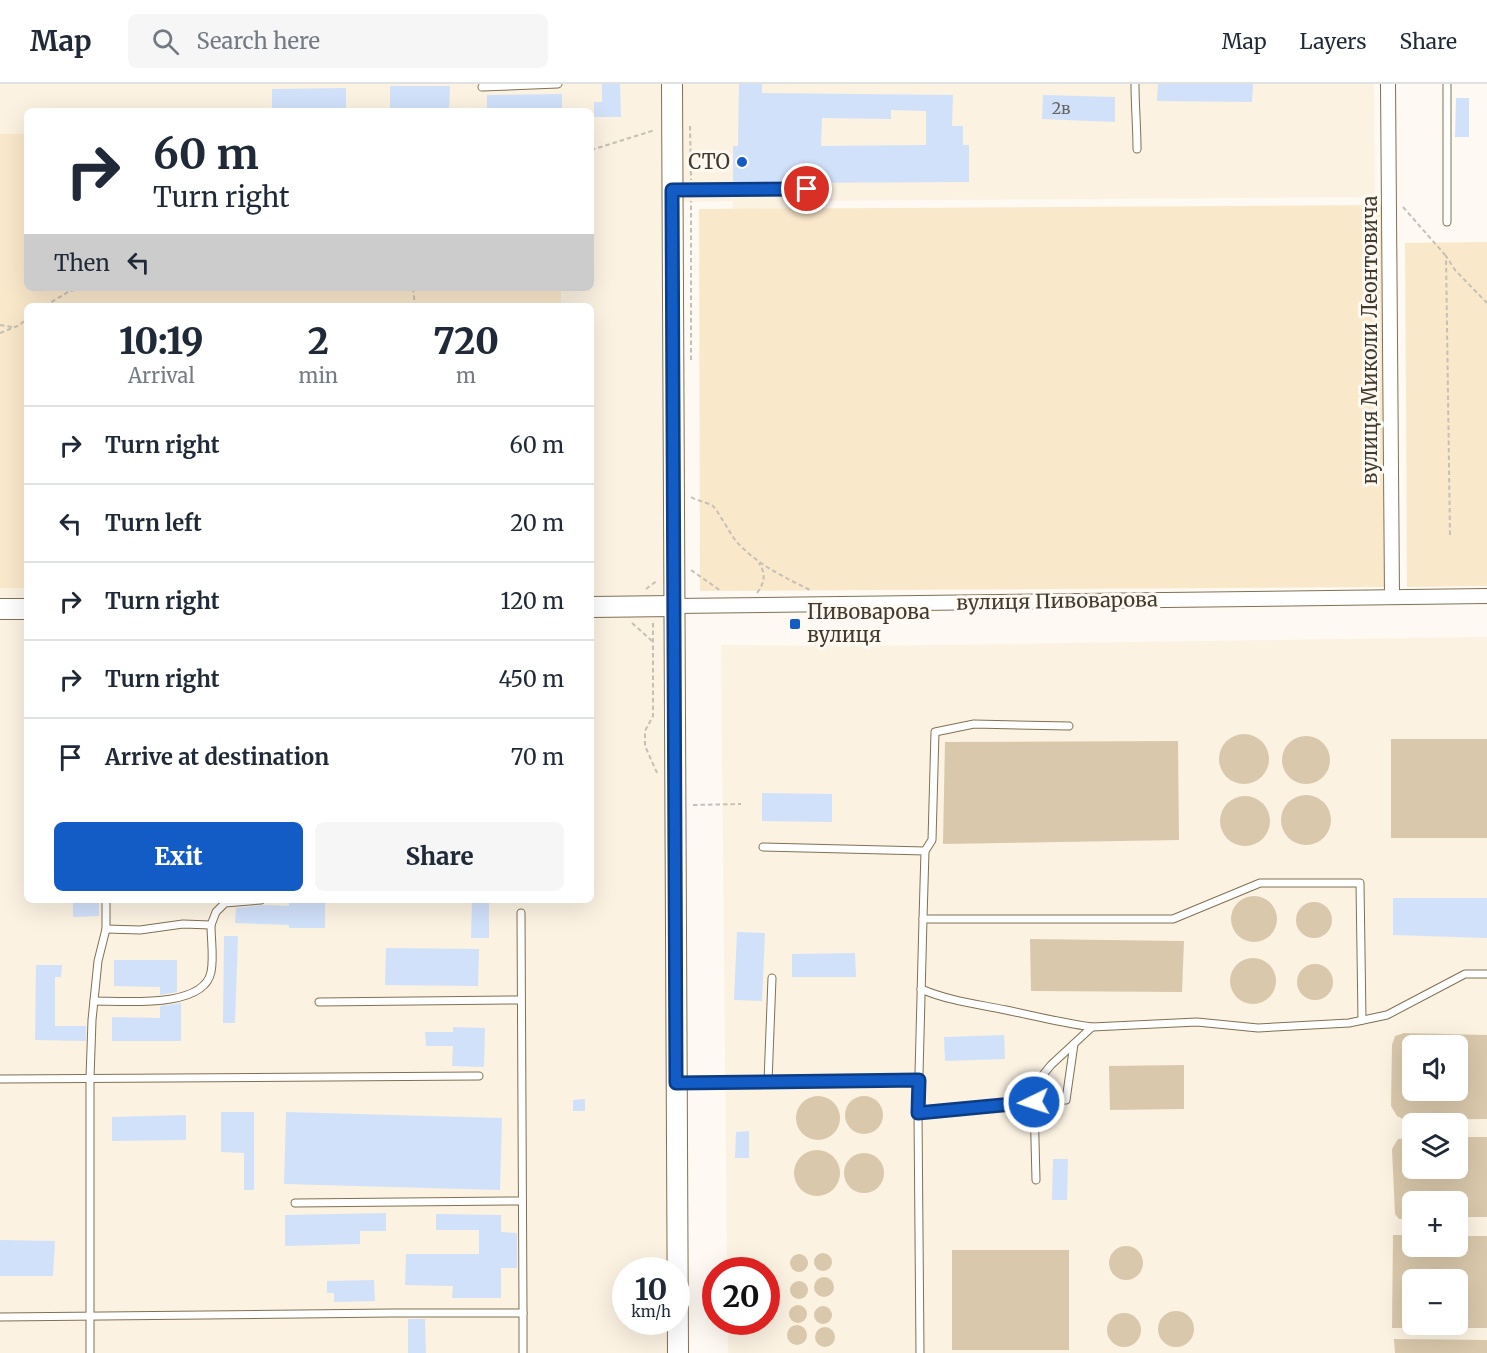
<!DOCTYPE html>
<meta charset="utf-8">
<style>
:root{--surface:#fff;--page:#f6f6f7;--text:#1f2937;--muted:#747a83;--line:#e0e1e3;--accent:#135cc6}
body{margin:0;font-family:Merriweather,serif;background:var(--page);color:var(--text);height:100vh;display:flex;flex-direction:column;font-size:22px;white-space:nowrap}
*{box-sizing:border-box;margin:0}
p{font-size:20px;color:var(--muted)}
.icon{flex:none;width:33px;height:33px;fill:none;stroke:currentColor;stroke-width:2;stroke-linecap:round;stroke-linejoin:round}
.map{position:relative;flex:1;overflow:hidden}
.panel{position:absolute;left:24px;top:219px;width:570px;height:600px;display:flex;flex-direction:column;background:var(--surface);border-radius:9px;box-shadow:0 6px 24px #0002}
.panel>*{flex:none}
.guide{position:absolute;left:24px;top:24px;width:570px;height:183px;border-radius:9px;box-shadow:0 6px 24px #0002;background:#fff;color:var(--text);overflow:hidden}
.controls{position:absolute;left:1402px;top:951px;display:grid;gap:12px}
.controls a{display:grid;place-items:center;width:66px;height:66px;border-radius:9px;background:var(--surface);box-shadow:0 6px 24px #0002;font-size:30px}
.speed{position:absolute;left:612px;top:1173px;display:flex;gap:12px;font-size:30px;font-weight:700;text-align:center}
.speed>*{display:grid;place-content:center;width:78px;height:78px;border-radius:50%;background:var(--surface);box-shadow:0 6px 24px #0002;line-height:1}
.speed small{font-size:15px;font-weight:400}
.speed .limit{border:9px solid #d22;background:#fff;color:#111}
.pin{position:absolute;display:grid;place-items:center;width:51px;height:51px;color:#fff;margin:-26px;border:3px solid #fff;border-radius:50%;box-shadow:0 2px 6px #0007}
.me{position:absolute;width:66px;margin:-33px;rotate:266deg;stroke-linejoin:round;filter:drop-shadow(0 0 4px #0008)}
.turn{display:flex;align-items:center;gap:21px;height:126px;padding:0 30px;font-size:27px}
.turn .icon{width:78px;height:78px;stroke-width:2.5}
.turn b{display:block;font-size:42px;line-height:51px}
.then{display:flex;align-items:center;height:57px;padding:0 30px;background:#0003;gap:12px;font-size:22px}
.eta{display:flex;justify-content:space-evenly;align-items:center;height:102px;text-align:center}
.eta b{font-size:36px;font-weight:800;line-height:42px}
.primary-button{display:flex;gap:12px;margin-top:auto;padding:12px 30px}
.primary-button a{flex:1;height:69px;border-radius:9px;background:var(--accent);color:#fff;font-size:24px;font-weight:800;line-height:69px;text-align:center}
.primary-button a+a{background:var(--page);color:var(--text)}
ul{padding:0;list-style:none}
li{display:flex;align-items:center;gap:18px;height:78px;padding:0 30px;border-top:2px solid var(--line)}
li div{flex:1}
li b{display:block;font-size:22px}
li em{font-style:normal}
header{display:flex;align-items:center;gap:36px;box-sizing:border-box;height:84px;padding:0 30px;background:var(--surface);border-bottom:2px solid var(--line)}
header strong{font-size:28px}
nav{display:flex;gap:33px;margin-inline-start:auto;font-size:21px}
.search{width:420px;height:54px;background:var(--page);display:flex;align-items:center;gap:15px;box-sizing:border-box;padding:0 21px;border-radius:9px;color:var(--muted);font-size:22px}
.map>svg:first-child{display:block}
.built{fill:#fbf2e2;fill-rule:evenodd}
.green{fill:#fae8cb}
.water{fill:#d9c8ab;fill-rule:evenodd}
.building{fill:#d1e1fa;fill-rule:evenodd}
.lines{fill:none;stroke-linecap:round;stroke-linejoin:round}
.lane-casing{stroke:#817053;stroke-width:9}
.street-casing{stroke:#817053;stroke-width:16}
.secondary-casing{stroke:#817053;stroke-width:22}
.path{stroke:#c5c0b7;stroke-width:2;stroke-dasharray:4.5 3;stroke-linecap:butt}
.lane{stroke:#fff;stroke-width:7}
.street{stroke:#fff;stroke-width:14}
.secondary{stroke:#fff;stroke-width:20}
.route-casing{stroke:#0c3c81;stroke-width:15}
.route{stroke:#135cc6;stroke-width:10}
.poi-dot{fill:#135cc6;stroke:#fefaf3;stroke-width:2}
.labels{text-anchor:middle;stroke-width:6;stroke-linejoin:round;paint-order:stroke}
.number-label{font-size:16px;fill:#666460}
.poi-label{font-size:20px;fill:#423a2d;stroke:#fefaf3;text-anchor:end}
.street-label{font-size:20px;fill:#423a2d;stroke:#fefaf3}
</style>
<header>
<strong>Map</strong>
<div class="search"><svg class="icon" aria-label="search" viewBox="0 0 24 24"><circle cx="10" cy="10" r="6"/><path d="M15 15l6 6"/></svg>Search here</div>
<nav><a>Map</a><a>Layers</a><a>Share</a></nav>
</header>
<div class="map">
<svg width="1487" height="1269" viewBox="0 0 1487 1269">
<rect width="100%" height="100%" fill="#fefaf3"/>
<!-- built -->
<g class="built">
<path d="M0,0H665L671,1186H626V1238H672V1269H0ZM27,27H591V204H27ZM27,222H591V816H27Z"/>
<path d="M681,0H1374L1375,113L795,117V179L733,180V117L682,118Z"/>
<path d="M1487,553V1269H728V1238H766V1186H727L721,561L857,562ZM1413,962H1458V1006H1413ZM1413,1040H1458V1084H1413ZM1413,1118H1458V1162H1413ZM1413,1196H1458V1240H1413Z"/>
</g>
<!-- green -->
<g class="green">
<path d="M0,50H27V204H561V222H27V504H0Z"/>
<path d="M1383,121L1384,503L700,507L699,125Z"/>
<path d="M1487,158V502L1407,503L1405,159Z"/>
</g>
<!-- water -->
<g class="water">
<circle cx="1244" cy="675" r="25"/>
<circle cx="1306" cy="676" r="24"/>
<rect x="1391" y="655" width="96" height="99"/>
<path d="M1178,657L1179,756L943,760L945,658Z"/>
<circle cx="1306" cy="736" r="25"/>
<circle cx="1245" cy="737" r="25"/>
<circle cx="1254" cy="835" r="23"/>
<circle cx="1314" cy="836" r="18"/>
<path d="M1030,855L1184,857L1182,908L1031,907Z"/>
<circle cx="1253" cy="897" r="23"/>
<circle cx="1315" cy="898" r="18"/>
<path d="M1404,949L1487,951V1035L1405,1036L1397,1032L1391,1022L1392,961L1395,952ZM1413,962H1458V1006H1413Z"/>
<path d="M1184,981V1025L1110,1026L1109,982Z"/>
<circle cx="864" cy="1031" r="19"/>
<circle cx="818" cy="1034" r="22"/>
<path d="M1458,1053H1487V1133H1458V1118H1413V1134L1399,1135L1395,1130L1392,1065L1398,1055L1413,1054V1084H1458Z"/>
<circle cx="817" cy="1089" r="23"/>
<circle cx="864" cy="1089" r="20"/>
<path d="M1393,1151H1413V1162H1458V1152H1487V1244H1392ZM1413,1196H1458V1240H1413Z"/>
<circle cx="1126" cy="1179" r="17"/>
<rect x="952" y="1166" width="117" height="100"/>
<circle cx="823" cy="1178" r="9"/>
<circle cx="799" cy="1179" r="9"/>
<circle cx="824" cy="1203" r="10"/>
<circle cx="799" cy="1206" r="9"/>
<circle cx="798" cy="1230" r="9"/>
<circle cx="823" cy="1231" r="9"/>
<circle cx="1176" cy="1245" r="18"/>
<circle cx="1124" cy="1246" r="17"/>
<circle cx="797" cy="1251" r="10"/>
<circle cx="825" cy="1253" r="10"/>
<path d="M1394,1255L1487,1256V1269H1395Z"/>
</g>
<!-- building -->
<g class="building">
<path d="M602,0H620L621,33H594V18H602Z"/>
<path d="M739,0H762V9L953,11L952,42H963V61H969V98L733,99V62H738ZM891,26L926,27V61L821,62L822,34L891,35Z"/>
<path d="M1158,0H1253L1252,18L1157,17Z"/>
<path d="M390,2H450L449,27H390Z"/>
<path d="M346,4V27H272V5Z"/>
<path d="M562,10V27H487V11Z"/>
<path d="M1043,11L1115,13V38L1042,35Z"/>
<path d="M1456,14H1469V53H1455Z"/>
<path d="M762,709L832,710V738L762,737Z"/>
<path d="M1393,814H1487V854L1393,851Z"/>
<path d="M73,816H99V832L73,833Z"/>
<path d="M472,816H489V854H471Z"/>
<path d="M289,818H325V844H289V841L235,839L236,824L264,821L289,822Z"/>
<path d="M737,848L765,849L762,917L734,916Z"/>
<path d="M224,852H238L235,939H223Z"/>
<path d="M386,864L479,865L478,902L385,901Z"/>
<path d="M855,869L856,893H792V870Z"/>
<path d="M114,876H177V908L160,911V903L114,902Z"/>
<path d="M36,881H62L61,893H55V942H86V957L35,956Z"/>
<path d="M181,919V957H112V933L160,934V922Z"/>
<path d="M453,943L485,944L484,983L452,982L453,962H426L425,948H453Z"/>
<path d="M1004,951L1005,975L945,977L944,953Z"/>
<path d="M585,1015V1027H573V1016Z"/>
<path d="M221,1028H254V1106H244V1069L221,1068Z"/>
<path d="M286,1028L502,1034L500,1106L284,1100Z"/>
<path d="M186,1031V1056L112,1057V1033Z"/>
<path d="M749,1047V1074H735L736,1048Z"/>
<path d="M1053,1075H1068L1067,1116H1052Z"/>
<path d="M386,1129V1147H360V1160L285,1162V1131Z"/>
<path d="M436,1130L501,1131V1148L517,1149V1184H501V1214H452L453,1202L405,1201L406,1170H479V1146H436Z"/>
<path d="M0,1156L55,1157L53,1192H0Z"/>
<path d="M374,1196L375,1217L334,1218V1209H327V1197Z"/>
<path d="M408,1235H425L426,1269H408Z"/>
</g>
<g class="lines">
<!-- lane casing -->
<g class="lane-casing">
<g id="lane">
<path d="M1135,0C1135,22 1137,43 1137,65"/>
<path d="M1447,0V138"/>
<path d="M482,3L558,0"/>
<path d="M675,106L807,105"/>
<path d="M763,763L925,767L923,835H1173L1260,799H1360L1362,936"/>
<path d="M925,767L932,756L935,648L974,640L1069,642"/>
<path d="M521,829L523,1229"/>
<path d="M106,845L140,846L183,840L211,841L216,828L225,819L261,816"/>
<path d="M921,905C949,917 977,920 1006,926C1035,932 1063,939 1092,943"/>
<path d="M94,917C123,917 204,925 211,888C214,874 211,856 211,841"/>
<path d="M319,918L520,916"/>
<path d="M0,995L479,992"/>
<path d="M768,998L772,894"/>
<path d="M678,999L919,996"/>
<path d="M1034,1018L1036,1096"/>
<path d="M1010,1019L1066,1016L1074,960"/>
<path d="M918,1029L1007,1020L1033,1003L1051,981L1092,943L1197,938L1258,944L1349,939L1387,931L1465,890H1487"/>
<path d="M295,1119L522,1117"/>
<path d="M0,1233L392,1229H523V1269"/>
<path d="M90,1269V994L92,936L98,877L106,845V816"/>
<path d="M920,1269L918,1029L923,835"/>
</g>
</g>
<!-- street casing -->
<g class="street-casing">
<g id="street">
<path d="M1388,0L1392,513"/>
<path d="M674,522L1487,512"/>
</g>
</g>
<!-- secondary casing -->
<g class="secondary-casing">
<g id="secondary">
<path d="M672,0L678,1269"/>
<path d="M591,523L674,522"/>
<path d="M0,525H27"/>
</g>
</g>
<!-- path -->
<g class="path">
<path d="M690,42L691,96"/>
<path d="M591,66L655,46"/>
<path d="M1403,123L1446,172"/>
<path d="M413,204L415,222"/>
<path d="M45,222L68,208L81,204"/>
<path d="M0,241L12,243"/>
<path d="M0,249L20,241L27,234"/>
<path d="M691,276V117"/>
<path d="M691,413C697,417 707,418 713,422C716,424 731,451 736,457C756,480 784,493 810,506"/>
<path d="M1450,451L1446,172L1455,186L1487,219"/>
<path d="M691,486L721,507"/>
<path d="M646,505L658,496"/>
<path d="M757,509C765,498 766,490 759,479"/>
<path d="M632,539L652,557"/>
<path d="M653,539V632L645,647V662L658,691"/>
<path d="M693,721L741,720"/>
</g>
<!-- lane -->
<use href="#lane" class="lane"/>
<!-- street -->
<use href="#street" class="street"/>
<!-- secondary -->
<use href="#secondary" class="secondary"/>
</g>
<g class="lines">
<!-- route casing -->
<g class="route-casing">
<path id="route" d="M807,105L672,106L676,999L919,996L918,1029L1034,1018"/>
</g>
<!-- route -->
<use href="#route" class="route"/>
</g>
<!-- markers -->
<g class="poi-dot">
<circle cx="742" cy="78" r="6"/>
<rect x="789" y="534" width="12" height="12" rx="3"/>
</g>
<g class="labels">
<!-- number labels -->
<g class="number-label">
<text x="1061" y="30">2в</text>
</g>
<!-- poi labels -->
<g class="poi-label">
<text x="730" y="85">СТО</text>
<text x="807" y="535" text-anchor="start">Пивоварова<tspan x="807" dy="23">вулиця</tspan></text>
</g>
<!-- street labels -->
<g class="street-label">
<text transform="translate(1370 256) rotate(-90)" y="7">вулиця Миколи Леонтовича</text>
<text transform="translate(1057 517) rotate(-1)" y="7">вулиця Пивоварова</text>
</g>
</g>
</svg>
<div class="controls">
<a><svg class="icon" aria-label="sound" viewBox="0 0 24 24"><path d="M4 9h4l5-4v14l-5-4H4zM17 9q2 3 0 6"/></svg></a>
<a><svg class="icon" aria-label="layers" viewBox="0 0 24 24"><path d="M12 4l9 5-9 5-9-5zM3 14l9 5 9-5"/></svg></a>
<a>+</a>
<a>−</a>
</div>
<div class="speed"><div>10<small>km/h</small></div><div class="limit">20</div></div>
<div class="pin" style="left:807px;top:105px;background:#d93025"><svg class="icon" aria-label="arrive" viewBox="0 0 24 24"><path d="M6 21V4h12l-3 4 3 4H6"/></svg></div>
<svg class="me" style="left:1034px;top:1018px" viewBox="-20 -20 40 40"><circle r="17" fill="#135cc6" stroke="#fff" stroke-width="3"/><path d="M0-11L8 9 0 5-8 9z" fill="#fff"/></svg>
<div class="guide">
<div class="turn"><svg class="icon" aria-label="right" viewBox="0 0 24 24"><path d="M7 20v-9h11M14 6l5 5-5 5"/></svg><div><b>60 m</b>Turn right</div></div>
<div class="then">Then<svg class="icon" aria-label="left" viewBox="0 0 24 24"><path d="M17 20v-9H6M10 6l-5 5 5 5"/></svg></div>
</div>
<section class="panel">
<div class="eta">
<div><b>10:19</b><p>Arrival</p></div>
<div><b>2</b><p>min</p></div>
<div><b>720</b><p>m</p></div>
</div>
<ul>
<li><svg class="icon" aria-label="right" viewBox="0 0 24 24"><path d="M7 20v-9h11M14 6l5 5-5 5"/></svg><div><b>Turn right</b></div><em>60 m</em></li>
<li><svg class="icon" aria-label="left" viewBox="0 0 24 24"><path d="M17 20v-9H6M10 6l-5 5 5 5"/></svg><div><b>Turn left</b></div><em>20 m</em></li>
<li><svg class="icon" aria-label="right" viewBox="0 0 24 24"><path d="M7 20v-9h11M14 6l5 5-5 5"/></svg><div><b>Turn right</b></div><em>120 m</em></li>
<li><svg class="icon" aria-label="right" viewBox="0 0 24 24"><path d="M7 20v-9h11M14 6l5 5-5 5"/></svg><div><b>Turn right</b></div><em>450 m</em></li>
<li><svg class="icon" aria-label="arrive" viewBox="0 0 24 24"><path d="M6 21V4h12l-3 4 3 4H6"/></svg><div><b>Arrive at destination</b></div><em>70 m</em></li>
</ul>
<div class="primary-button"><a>Exit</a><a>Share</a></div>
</section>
</div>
